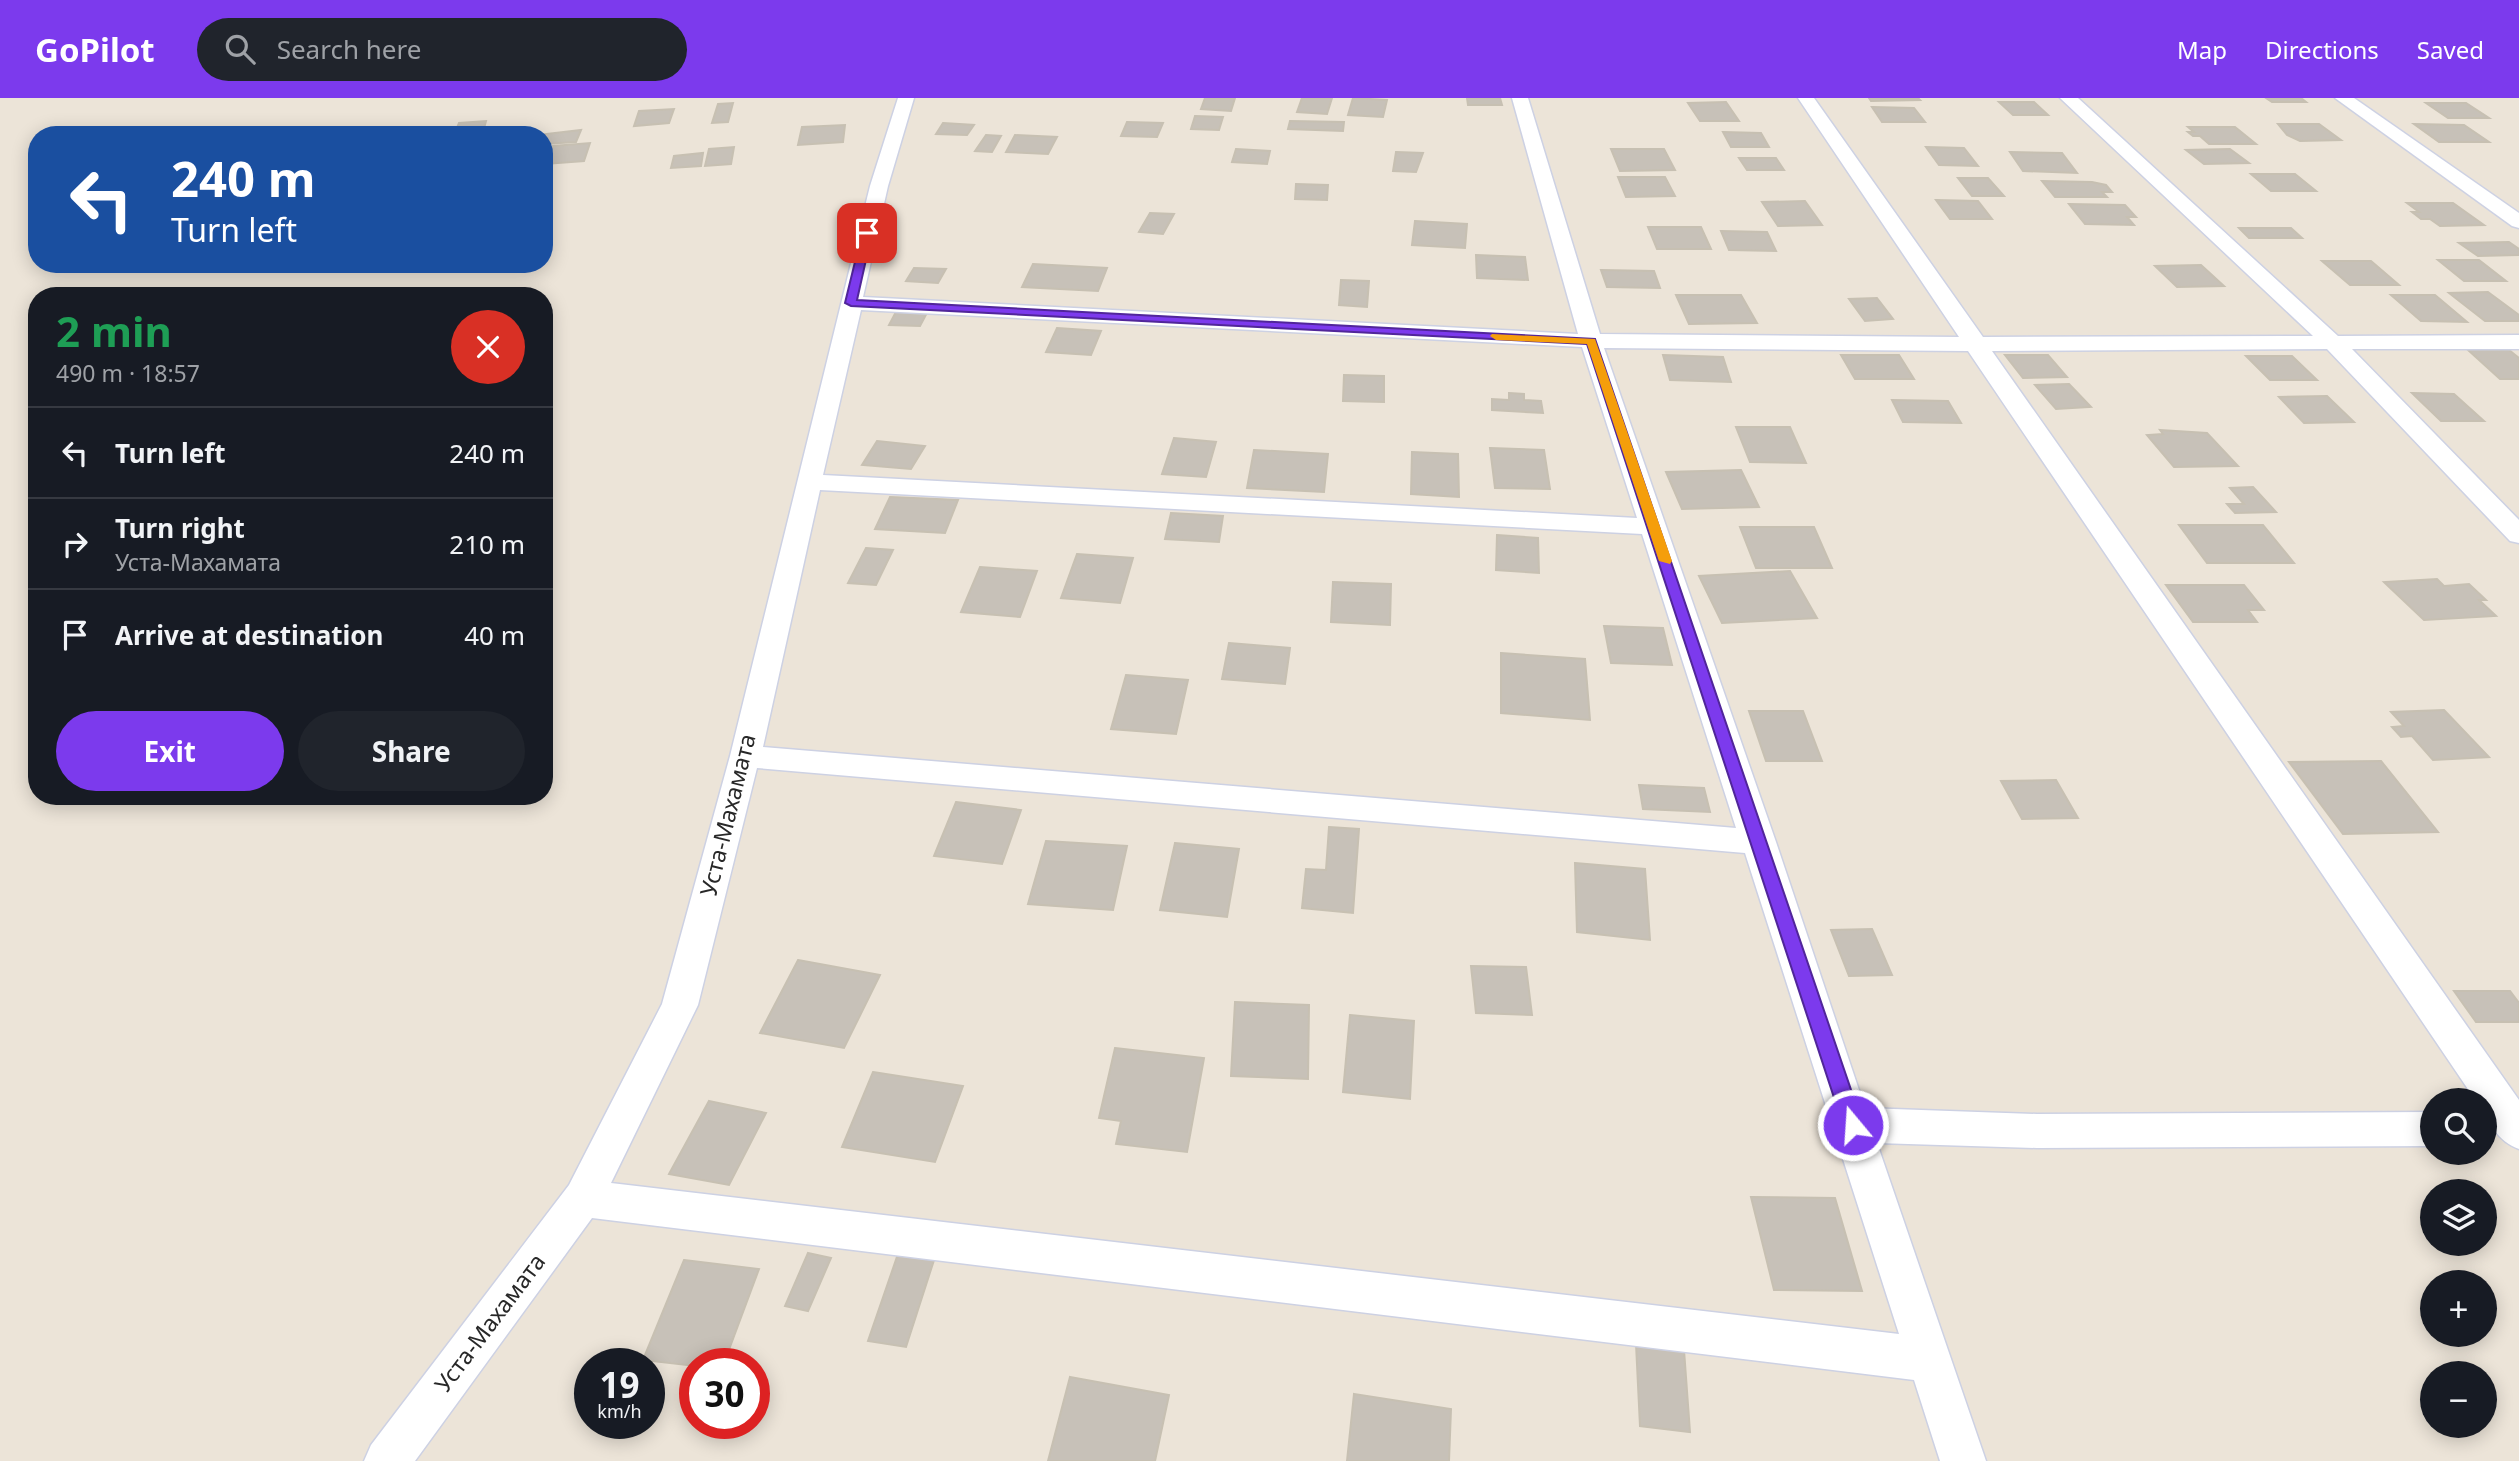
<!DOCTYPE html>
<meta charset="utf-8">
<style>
:root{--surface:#171b24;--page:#20242c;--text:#f1f3f6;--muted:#9ea1a6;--line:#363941;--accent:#7c3aed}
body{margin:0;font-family:"Noto Sans",sans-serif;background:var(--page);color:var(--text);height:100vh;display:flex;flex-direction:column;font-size:26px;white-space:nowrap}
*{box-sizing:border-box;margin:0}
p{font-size:23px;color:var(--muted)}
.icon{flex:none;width:38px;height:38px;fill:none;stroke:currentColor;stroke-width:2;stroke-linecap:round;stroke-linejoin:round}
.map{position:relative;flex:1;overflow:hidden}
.side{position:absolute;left:28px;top:189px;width:525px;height:518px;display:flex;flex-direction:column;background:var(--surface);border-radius:28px;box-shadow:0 4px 18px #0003}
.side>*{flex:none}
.hud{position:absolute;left:28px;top:28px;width:525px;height:147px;border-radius:28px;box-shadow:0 4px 18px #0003;background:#1a4fa0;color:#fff;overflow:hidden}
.buttons{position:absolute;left:2420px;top:990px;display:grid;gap:14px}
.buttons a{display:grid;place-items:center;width:77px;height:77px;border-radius:50%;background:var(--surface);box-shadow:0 4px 18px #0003;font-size:35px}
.speed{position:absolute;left:574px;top:1250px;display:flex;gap:14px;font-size:35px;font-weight:700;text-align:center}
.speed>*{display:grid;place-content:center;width:91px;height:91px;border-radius:50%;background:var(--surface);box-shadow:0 4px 18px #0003;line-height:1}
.speed small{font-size:18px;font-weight:400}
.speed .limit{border:10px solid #d22;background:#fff;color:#111}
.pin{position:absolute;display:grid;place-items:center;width:60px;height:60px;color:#fff;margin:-30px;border-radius:14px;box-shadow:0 4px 10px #0006}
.me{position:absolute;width:77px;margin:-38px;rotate:342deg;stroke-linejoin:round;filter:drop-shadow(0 0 5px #0008)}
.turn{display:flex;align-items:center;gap:24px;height:147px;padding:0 28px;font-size:32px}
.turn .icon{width:91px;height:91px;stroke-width:2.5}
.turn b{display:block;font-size:49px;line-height:60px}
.round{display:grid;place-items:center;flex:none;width:74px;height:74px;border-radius:37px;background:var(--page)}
.summary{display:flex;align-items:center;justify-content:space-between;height:119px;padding:0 28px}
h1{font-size:42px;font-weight:700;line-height:52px;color:#1e9e55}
.cta{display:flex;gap:14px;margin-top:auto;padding:14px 28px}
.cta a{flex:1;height:80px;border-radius:42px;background:var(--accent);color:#fff;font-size:28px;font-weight:700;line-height:80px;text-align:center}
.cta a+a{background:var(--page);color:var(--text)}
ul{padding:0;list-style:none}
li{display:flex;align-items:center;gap:21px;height:91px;padding:0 28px;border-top:2px solid var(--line)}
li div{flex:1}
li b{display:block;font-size:26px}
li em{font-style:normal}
header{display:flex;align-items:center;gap:42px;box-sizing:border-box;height:98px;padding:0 35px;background:var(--accent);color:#fff}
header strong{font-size:33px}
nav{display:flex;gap:38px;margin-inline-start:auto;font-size:24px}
.search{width:490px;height:63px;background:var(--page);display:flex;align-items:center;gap:18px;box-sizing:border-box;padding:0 24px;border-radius:38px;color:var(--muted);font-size:26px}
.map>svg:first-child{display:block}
.building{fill:#c7c1b8;stroke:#c7c0b2;stroke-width:2}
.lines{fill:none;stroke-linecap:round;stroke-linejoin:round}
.street-casing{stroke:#cdd1e3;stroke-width:3}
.street{fill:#fff;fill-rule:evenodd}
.route{fill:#7c3aed;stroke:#51269a;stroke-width:2}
.slow{fill:#f59e0b}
.labels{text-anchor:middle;stroke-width:7;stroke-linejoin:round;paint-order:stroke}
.street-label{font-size:23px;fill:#282828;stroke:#fff}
</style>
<header>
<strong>GoPilot</strong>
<div class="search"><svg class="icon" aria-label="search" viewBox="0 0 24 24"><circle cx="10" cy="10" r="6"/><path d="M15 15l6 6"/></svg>Search here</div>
<nav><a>Map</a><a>Directions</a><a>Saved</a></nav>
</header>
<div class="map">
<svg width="2519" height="1363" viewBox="0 0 2519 1363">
<rect width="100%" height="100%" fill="#ece4d8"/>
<!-- building -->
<g class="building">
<path d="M1205,0H1235L1231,13L1201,11Z"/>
<path d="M1302,0H1332L1327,16L1297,14Z"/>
<path d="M1353,0L1387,2L1383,19L1348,17Z"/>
<path d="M1467,0H1500L1502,7H1468Z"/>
<path d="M1869,0H1918L1920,2L1871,3Z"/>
<path d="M2266,0H2301L2306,4H2272Z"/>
<path d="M1726,4L1739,23H1700L1688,5Z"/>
<path d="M1999,4H2034L2048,17H2013Z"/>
<path d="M733,5L728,24L712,25L718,6Z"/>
<path d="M2426,5H2466L2489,20H2448Z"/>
<path d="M1872,9L1914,10L1925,24H1882Z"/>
<path d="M674,11L669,25L634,28L639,13Z"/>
<path d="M1195,18L1223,19L1219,32L1191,31Z"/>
<path d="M486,23L483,34L454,37L459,25Z"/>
<path d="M1290,23L1344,24L1343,33L1288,31Z"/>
<path d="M1127,24L1163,25L1157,39L1121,38Z"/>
<path d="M943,25L974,27L967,37L936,36Z"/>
<path d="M2278,26H2319L2341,42L2300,43L2287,37Z"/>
<path d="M2414,26L2464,27L2489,44H2439Z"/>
<path d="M845,27L843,44L798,47L802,29Z"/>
<path d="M2188,29H2235L2256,46H2209L2200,38H2193L2188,34H2194Z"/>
<path d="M581,32L576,44L544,46V37H538Z"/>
<path d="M1723,34L1761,35L1769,49H1731Z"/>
<path d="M986,37L1001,38L992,54L975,53Z"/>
<path d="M1015,37L1057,39L1048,56L1006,54Z"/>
<path d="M590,45L584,63L546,66L553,48Z"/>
<path d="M734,49L731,66L705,68L709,51Z"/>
<path d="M1926,49L1964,50L1978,68L1939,67Z"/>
<path d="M1236,51L1270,53L1267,66L1232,64Z"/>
<path d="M1611,51H1664L1675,72L1620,73Z"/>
<path d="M2230,51L2249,65L2204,66L2186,52Z"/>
<path d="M1396,54L1423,55L1416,74L1393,73Z"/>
<path d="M2010,54L2062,55L2077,75L2023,73Z"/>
<path d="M703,55L701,68L671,70L674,58Z"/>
<path d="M1739,60H1776L1784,72H1747Z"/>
<path d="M2251,76H2295L2316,93H2271Z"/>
<path d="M1618,79H1665L1675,98L1626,99Z"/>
<path d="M1958,80H1988L2004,98H1972Z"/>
<path d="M2042,83L2092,84L2106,87L2112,94H2102L2107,99H2055Z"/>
<path d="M1296,86L1328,87L1327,102L1295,101Z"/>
<path d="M1936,102L1978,103L1992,121H1950Z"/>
<path d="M1805,103L1822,127L1778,128L1762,104Z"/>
<path d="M2407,105H2453L2484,127L2440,128L2430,121H2421L2412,114H2419Z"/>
<path d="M2069,106L2125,107L2136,119H2127L2134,127L2085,126Z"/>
<path d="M1150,115L1174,116L1163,136L1139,134Z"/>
<path d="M1415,123L1467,126L1465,150L1412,147Z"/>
<path d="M1648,129H1701L1711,151H1657Z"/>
<path d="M2239,130H2291L2302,140H2249Z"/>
<path d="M1721,133L1767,134L1776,153L1729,152Z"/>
<path d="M2509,144L2519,151V157L2478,158L2459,145Z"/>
<path d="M1476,157L1525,159L1528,182L1477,180Z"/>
<path d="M2438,162H2479L2506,183H2464Z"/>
<path d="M2322,163H2371L2399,187H2350Z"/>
<path d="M1033,166L1107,170L1098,193L1022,189Z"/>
<path d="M2201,167L2224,188L2177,189L2155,168Z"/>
<path d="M914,170L946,171L938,185L906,183Z"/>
<path d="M1601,172L1654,173L1660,190L1607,189Z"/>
<path d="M1341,182L1369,183L1367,209L1339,207Z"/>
<path d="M2488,194L2519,217V223H2485L2449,195Z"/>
<path d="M1676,197H1741L1757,225L1689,226Z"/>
<path d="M2391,197H2435L2467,224L2421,223Z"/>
<path d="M1877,200L1893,221L1865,223L1849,201Z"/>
<path d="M898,210L929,211L920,228L889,227Z"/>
<path d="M1057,230L1101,233L1091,257L1046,254Z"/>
<path d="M2467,251L2509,252L2519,260V281H2500Z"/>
<path d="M1663,257L1723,259L1731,284L1670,282Z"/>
<path d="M1841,257H1899L1914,281H1855Z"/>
<path d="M2005,257H2048L2067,279L2023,280Z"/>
<path d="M2246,258H2292L2317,282H2270Z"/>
<path d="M1344,277L1384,278V304L1343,303Z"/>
<path d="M2069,286L2091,309L2056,311L2035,287Z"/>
<path d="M1509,295L1524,296V302L1541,303L1543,315L1492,312V301L1509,302Z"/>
<path d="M2412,295L2454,296L2484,323H2441Z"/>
<path d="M2327,298L2354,324L2304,325L2279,299Z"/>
<path d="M1892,302L1948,303L1961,325L1903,324Z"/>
<path d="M1736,329H1790L1806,365L1750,364Z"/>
<path d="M2160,332L2207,335L2238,368L2174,369L2147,337L2163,336Z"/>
<path d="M1174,340L1216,344L1206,379L1162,376Z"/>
<path d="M877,343L925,348L911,371L862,367Z"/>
<path d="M1490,350L1544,352L1550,391L1495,390Z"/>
<path d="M1254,352L1328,356L1324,394L1247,390Z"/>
<path d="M1412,354L1458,356L1459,399L1411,396Z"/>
<path d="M1741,372L1759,409L1682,411L1666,374Z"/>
<path d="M2253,389L2276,414L2235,415L2227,406H2244L2230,390Z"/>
<path d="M890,399L958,402L945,435L875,431Z"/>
<path d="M1171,415L1223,418L1219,444L1165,441Z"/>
<path d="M2179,427H2263L2294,465H2207Z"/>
<path d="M1740,429H1814L1832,470H1756Z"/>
<path d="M1497,437L1538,440L1539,475L1496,472Z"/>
<path d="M866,450L893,452L876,487L848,485Z"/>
<path d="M1077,456L1133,460L1120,505L1061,500Z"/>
<path d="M980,469L1037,473L1020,519L961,514Z"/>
<path d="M1790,473L1817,520L1722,525L1699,478Z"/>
<path d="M2437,481L2444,488L2469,486L2486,502H2479L2496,518L2424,522L2384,484Z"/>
<path d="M1333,484L1391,486L1390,527L1331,524Z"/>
<path d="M2166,487H2244L2264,512H2248L2257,524H2193Z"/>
<path d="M1604,528L1663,530L1672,567L1611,565Z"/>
<path d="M1229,545L1290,550L1285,586L1222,581Z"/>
<path d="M1501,555L1585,561L1590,622L1501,615Z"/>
<path d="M1126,577L1188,582L1176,636L1111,631Z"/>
<path d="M2444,612L2489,659L2433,662L2412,638L2401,639L2392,629L2404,628L2391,614Z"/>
<path d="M1749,613H1803L1822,663H1766Z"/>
<path d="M2381,663L2438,734L2343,736L2289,664Z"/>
<path d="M2056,682L2078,720L2022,721L2001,683Z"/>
<path d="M1639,687L1704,690L1710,714L1643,711Z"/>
<path d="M956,704L1021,712L1002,766L934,758Z"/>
<path d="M1329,729L1359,731L1353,815L1302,810L1306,771L1326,772Z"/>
<path d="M1046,743L1127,748L1113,812L1028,806Z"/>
<path d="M1175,745L1239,751L1227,819L1160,812Z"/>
<path d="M1575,765L1645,771L1650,842L1577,834Z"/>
<path d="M1872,831L1892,877L1849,878L1831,832Z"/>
<path d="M798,862L880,877L844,950L760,935Z"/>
<path d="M1471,868L1526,869L1532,917L1476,915Z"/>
<path d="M2454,893H2510L2519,905V924H2476Z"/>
<path d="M1235,904L1309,907L1308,981L1231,978Z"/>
<path d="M1350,917L1414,923L1410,1001L1343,994Z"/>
<path d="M1115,950L1204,960L1187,1054L1116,1046L1121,1023L1099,1020Z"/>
<path d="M873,974L963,988L935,1064L842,1049Z"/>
<path d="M709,1003L766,1015L729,1087L669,1076Z"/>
<path d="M1751,1099L1835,1100L1862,1193L1774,1192Z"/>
<path d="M899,1153L935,1159L906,1249L868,1243Z"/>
<path d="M808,1155L831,1160L808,1213L785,1208Z"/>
<path d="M684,1162L759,1171L724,1265H695V1268L643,1262Z"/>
<path d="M1636,1246L1684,1252L1690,1334L1640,1328Z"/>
<path d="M1070,1279L1169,1297L1155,1363H1048Z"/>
<path d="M1354,1296L1451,1311L1449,1363H1347Z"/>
</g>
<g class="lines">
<!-- street casing -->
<g class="street-casing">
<g id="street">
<path d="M898,0H914L888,88L863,199L1578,236L1512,0H1528L1600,236L1959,239L1798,0H1814L1983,239L2313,238L2060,0H2078L2338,238L2519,237V251H2352L2519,422V445L2510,443L2327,251L1992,253L2519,1002V1051C2499,1044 2485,1024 2485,1003H2476L1968,253L1604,250L1776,744L1865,1010L2037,1016L2432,1014V1048L2037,1050L1877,1045L1986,1363H1940L1914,1282L592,1120L415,1363H364L371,1347L569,1087L662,906L730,658L870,88ZM861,212L1582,249L1637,420L823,377ZM820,392L1642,436L1736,730L763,649ZM757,670L1745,755L1899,1236L611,1085L698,907Z"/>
<path d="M2335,0H2354L2519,115V130L2512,128Z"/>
</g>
</g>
<!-- street -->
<use href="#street" class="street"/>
</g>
<!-- route -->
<path class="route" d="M867,132L872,135L857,202L1595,241L1863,1027L1860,1033L1853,1036L1846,1033L1843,1027L1587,246L851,208L845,205L862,135Z"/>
<!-- slow -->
<path class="slow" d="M1492,236L1595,241L1672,463L1670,466L1659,463L1587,246L1496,242L1490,238Z"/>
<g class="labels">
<!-- street labels -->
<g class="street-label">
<text transform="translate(728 717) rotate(-76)" y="8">Уста-Махамата</text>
<text transform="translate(490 1225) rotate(-53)" y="8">Уста-Махамата</text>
</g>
</g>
</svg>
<div class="buttons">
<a><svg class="icon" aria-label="search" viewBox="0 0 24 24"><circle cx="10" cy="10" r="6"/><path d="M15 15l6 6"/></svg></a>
<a><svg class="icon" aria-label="layers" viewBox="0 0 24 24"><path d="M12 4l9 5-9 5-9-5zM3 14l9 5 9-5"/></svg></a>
<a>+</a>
<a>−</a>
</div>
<div class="speed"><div>19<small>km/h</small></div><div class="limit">30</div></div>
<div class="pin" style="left:867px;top:135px;background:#d93025"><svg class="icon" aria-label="arrive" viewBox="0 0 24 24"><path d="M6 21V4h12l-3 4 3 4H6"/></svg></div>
<svg class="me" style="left:1853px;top:1027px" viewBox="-20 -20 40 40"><circle r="17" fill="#7c3aed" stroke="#fff" stroke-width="3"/><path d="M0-11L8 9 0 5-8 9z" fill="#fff"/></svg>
<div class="hud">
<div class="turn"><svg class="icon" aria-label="left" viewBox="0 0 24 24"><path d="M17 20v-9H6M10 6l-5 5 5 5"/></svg><div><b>240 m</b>Turn left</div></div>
</div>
<section class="side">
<div class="summary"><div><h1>2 min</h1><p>490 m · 18:57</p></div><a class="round" style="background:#d93025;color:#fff"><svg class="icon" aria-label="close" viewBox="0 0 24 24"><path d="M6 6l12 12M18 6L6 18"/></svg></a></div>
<ul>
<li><svg class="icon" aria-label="left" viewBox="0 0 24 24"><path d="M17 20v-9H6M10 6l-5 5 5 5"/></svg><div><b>Turn left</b></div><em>240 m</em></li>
<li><svg class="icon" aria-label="right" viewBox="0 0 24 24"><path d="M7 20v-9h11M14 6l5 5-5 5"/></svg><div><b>Turn right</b><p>Уста-Махамата</p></div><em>210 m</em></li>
<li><svg class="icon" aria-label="arrive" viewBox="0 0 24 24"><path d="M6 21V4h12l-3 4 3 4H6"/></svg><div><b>Arrive at destination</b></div><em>40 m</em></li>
</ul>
<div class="cta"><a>Exit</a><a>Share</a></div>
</section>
</div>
